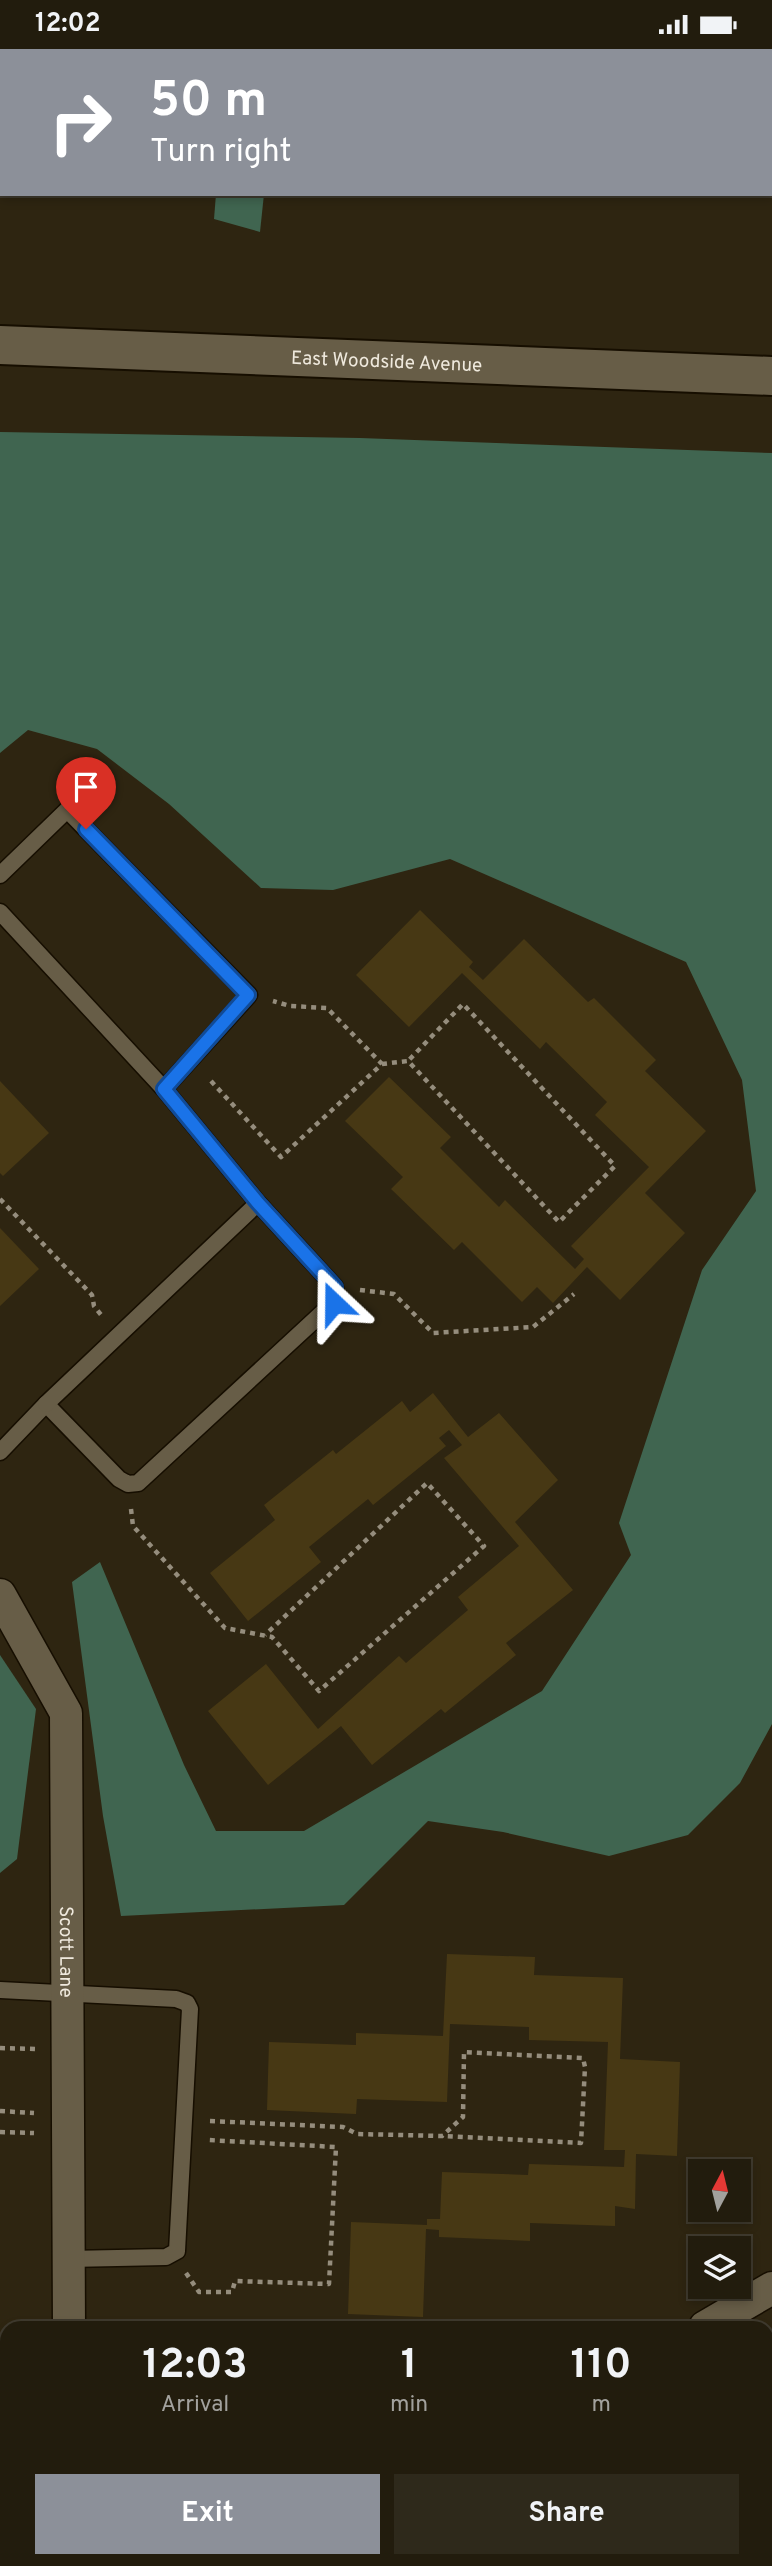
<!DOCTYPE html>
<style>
:root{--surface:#221c0d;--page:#2e291b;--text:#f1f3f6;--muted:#a2a19d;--line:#3f3a2e;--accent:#8c9099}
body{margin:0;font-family:Overpass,sans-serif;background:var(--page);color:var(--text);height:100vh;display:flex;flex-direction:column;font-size:26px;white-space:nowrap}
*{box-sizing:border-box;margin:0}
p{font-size:23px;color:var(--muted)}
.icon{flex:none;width:38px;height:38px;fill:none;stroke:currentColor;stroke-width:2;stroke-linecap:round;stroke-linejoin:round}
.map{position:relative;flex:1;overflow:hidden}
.panel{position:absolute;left:0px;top:2272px;width:774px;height:247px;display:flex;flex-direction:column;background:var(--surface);border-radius:21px 21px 0 0;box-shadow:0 4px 10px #0003,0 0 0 2px var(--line)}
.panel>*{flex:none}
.guide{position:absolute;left:0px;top:0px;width:774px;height:147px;box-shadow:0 4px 10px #0003,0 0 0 2px var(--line);background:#8c9099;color:#fff;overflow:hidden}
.needle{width:46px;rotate:7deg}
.buttons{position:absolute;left:688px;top:2110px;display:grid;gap:14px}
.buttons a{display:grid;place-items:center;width:63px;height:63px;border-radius:0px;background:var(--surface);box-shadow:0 4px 10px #0003,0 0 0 2px var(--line);font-size:35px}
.pin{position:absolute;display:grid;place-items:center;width:60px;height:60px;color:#fff;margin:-72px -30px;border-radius:50% 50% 50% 0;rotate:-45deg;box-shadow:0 0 7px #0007}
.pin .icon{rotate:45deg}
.me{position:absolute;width:77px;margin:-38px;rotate:337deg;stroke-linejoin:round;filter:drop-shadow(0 0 5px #0008)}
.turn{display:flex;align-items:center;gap:24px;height:147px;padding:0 35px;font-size:32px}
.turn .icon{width:91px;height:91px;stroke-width:2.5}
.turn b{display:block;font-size:49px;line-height:60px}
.eta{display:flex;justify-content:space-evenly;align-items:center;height:119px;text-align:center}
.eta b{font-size:42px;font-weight:700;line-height:49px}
.action{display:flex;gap:14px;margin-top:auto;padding:14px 35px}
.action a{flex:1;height:80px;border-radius:0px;background:var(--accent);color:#fff;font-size:28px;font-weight:700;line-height:80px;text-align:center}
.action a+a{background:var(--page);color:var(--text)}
.status{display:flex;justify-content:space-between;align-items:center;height:49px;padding:0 35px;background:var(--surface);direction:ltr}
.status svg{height:19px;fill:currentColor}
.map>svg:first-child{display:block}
.forest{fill:#406550}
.building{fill:#473814}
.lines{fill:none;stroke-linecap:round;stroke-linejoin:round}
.lane-casing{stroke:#160e00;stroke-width:19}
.street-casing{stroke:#160e00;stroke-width:35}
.secondary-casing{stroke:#160e00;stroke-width:42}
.path{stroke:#958d7d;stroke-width:4.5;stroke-dasharray:5 5;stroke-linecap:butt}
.lane{stroke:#675d47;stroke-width:16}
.street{stroke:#675d47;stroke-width:32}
.secondary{stroke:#675d47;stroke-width:38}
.route-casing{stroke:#114b97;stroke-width:18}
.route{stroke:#1a73e8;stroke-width:12}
.labels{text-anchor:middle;stroke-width:6;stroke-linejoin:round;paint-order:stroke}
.street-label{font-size:19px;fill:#efe9dd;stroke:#2e2511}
</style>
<div class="status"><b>12:02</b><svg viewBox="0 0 49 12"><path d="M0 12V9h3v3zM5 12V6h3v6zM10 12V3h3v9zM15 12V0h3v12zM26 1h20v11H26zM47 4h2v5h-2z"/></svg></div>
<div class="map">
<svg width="772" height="2517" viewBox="0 0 772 2517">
<rect width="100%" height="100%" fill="#2e2511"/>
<!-- forest -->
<g class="forest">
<path d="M216,145H264L260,183L214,170Z"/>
<path d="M0,383L360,389L772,404V1675L740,1734L688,1786L609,1807L503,1783L428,1772L344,1856L121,1867L103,1767L72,1533L100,1513L184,1716L216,1782H304L542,1642L631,1506L619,1474L702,1221L756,1142L742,1031L686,913L450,810L333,841L261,839L169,755L97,700L28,681L0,704Z"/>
<path d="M0,1606L36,1660L17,1810L0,1824Z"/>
</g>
<!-- building -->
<g class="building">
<path d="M420,861L473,913L469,918L483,931L524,890L588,953L594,949L656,1011L645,1022L706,1082L645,1144L685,1184L620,1251L587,1218L553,1254L537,1238L522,1253L462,1193L454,1201L391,1140L403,1128L345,1072L389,1028L451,1088L440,1099L499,1158L505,1151L575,1220L584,1210L571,1197L649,1118L595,1066L607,1053L546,993L540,1000L462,924L409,978L356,926Z"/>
<path d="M0,1032L49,1084L3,1127L0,1124Z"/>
<path d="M0,1179L39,1220L0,1257Z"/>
<path d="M433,1344L468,1388L499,1364L558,1431L515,1473L573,1541L506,1594L516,1606L445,1664L441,1660L372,1716L341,1677L268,1736L208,1662L266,1615L318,1680L399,1607L406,1614L468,1561L458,1548L519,1497L444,1409L462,1396L449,1381L439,1389L446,1397L373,1456L368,1450L309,1498L321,1513L248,1572L210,1524L275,1471L264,1456L333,1401L336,1405L402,1352L410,1363Z"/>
<path d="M447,1905L535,1908L534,1926L623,1929L620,2010L680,2013L677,2107L636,2105L635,2160L615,2157V2177L530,2174V2192L439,2188V2181L426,2180L423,2268L348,2265L351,2173L427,2176V2170H440L442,2123L528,2126L529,2115L624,2118L625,2101H604L608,1993L529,1991V1978L450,1975L447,2053L357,2050L356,2065L267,2061L269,1993L356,1996V1984L443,1987Z"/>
<path d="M0,2510L72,2513V2517H0Z"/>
</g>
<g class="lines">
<!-- lane casing -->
<g class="lane-casing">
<g id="lane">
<path d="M0,826L67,761L249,946L164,1040"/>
<path d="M0,863L164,1040L258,1154L335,1238L334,1253L138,1434L128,1435L119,1430L46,1355L0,1403"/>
<path d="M46,1355L258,1154"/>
<path d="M0,1941L176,1950L187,1954L190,1960L177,2202L166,2208L69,2210"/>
<path d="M766,2483L772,2488"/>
</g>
</g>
<!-- street casing -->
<g class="street-casing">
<g id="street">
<path d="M739,2V0"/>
<path id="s1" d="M0,1546L66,1664L69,2278"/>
<path d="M705,2278L772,2239"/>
<path d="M0,2336L7,2338"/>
<path d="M307,2511L315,2517"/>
<path d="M345,2517L354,2511"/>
</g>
</g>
<!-- secondary casing -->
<g class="secondary-casing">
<g id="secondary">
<path id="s2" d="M0,296L772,327"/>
</g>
</g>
<!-- path -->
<g class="path">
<path d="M382,1015L408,1012L559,1173L615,1117L463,955L408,1012"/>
<path d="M211,1032L281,1108L382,1015L327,959L290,957L273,952"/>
<path d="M0,1150L92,1246L94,1257L102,1267"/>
<path d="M360,1241L394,1245L433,1284L533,1278L574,1245"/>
<path d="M131,1460L133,1477L225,1579L272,1588L319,1642L484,1497L427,1434L265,1586"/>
<path d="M0,1999L35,2000"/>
<path d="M0,2062L34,2064"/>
<path d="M210,2072L343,2078L357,2085L442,2087L463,2068L464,2003L583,2009L585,2018L581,2094L442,2087"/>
<path d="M0,2083L34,2084"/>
<path d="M186,2224L199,2243H232L235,2232L329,2235L336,2098L208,2091"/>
</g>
<!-- lane -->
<use href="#lane" class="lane"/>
<!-- street -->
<use href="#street" class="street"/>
<!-- secondary -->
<use href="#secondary" class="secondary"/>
</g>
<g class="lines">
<!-- route casing -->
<g class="route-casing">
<path id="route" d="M86,780L248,946L164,1040L258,1154L335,1238L334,1254"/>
</g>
<!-- route -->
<use href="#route" class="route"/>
</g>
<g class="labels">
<!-- street labels -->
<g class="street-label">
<text dy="7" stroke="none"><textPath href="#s2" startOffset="387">East Woodside Avenue</textPath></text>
<text dy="7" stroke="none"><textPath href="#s1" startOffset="374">Scott Lane</textPath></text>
</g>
</g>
</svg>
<div class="buttons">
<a><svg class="needle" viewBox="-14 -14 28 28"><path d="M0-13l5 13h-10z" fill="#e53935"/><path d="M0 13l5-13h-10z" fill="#a2a19d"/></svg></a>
<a><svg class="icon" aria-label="layers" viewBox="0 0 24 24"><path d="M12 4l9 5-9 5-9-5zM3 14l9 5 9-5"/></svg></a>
</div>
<div class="pin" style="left:86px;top:780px;background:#d93025"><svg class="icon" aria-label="arrive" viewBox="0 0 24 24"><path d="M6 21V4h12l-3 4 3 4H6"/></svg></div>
<svg class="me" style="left:334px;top:1254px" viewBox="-20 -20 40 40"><path d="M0-17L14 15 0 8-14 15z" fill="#1a73e8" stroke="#fff" stroke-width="4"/></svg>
<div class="guide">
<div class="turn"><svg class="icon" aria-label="right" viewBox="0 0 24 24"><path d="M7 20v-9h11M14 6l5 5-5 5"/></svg><div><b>50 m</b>Turn right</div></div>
</div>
<section class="panel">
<div class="eta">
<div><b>12:03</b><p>Arrival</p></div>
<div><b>1</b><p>min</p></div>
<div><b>110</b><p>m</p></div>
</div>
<div class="action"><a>Exit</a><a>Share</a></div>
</section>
</div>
